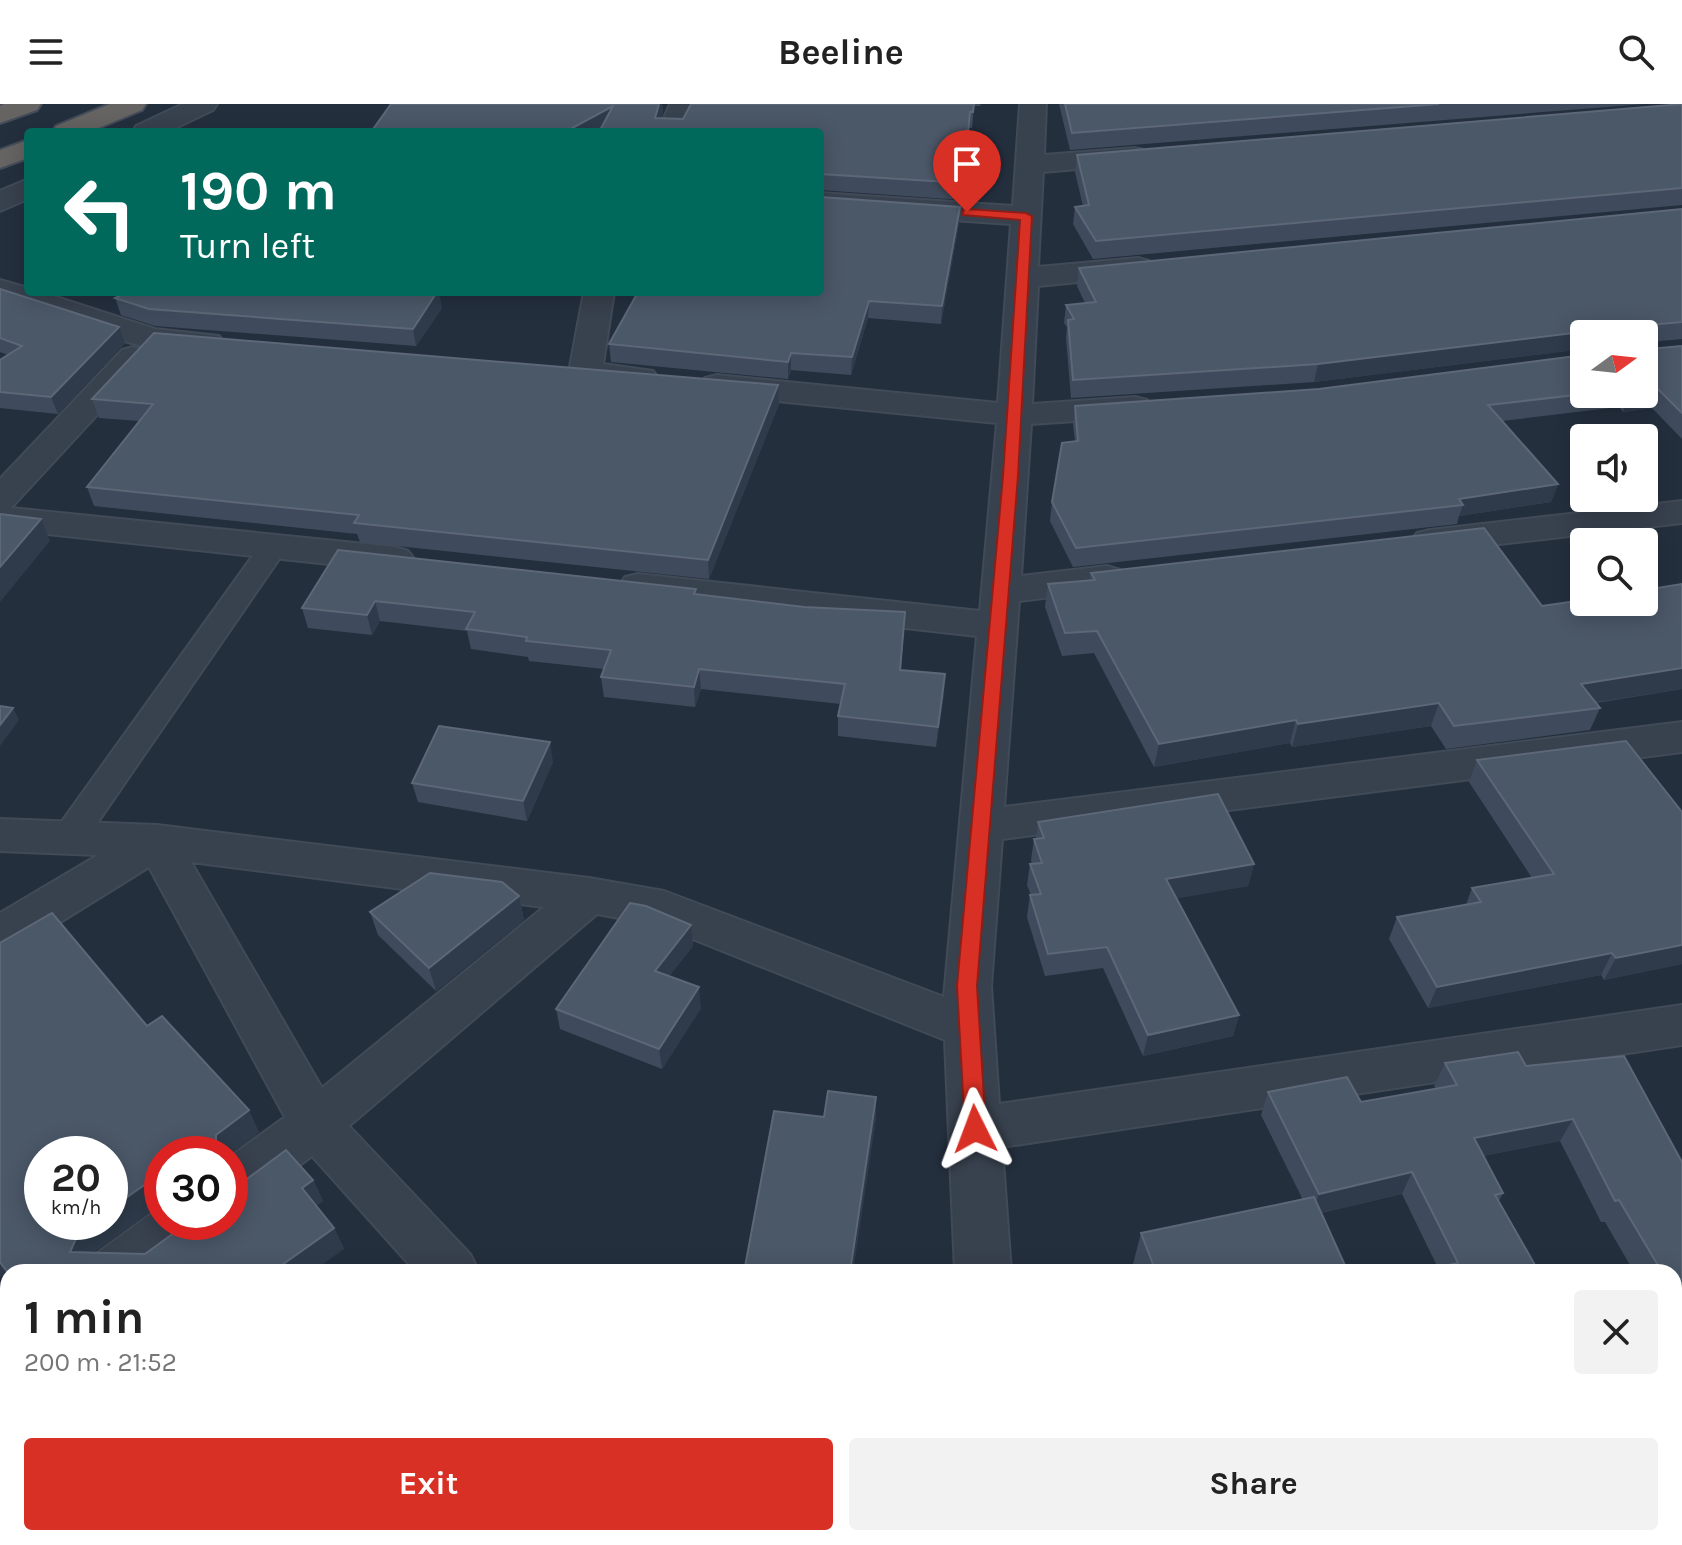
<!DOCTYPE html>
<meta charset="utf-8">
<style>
:root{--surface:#fff;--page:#f2f2f2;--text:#222;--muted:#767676;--accent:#d93025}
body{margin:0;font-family:Karla,sans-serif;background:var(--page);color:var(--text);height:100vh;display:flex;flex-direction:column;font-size:30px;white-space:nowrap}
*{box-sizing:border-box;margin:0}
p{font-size:26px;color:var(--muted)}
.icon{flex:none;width:44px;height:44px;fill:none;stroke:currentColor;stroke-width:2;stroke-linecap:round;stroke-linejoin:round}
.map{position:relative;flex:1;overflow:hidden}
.panel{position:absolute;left:0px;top:1160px;width:1682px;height:282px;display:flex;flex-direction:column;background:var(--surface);border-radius:24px 24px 0 0;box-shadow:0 4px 20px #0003}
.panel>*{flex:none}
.top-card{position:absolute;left:24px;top:24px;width:800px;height:168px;border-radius:8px;box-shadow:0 4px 20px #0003;background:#00695c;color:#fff;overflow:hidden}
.needle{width:52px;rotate:75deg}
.tools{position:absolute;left:1570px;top:216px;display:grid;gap:16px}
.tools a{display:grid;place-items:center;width:88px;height:88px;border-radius:8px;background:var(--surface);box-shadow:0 4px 20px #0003;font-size:40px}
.speed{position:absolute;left:24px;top:1032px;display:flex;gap:16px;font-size:40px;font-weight:700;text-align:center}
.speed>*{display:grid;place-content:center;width:104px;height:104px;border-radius:50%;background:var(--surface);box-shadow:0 4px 20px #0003;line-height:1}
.speed small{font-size:20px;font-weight:400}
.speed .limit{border:12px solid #d22;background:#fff;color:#111}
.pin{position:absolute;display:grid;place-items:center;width:68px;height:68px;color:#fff;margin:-82px -34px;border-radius:50% 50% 50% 0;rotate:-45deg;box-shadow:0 0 8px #0007}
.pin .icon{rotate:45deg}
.me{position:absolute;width:88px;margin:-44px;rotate:357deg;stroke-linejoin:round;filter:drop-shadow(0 0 6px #0008)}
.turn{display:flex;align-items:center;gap:28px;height:168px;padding:0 24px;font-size:36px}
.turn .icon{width:104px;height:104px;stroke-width:2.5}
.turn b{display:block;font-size:56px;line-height:68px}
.round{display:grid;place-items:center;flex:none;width:84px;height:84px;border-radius:8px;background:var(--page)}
.head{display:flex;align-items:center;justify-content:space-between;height:136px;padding:0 24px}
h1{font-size:48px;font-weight:700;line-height:60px}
.cta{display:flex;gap:16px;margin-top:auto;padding:16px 24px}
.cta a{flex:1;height:92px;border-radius:8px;background:var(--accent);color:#fff;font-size:32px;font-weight:700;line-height:92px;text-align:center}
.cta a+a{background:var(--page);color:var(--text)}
header{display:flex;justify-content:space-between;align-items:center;height:104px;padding:0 24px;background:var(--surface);font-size:36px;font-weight:700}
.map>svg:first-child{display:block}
.green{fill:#263c3f}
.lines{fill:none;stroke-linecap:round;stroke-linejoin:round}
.service-casing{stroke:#414a57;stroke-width:4}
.minor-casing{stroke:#414a57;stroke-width:4}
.trunk-casing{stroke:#434c59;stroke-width:4}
.service{fill:#38414e;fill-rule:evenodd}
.minor{fill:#38414e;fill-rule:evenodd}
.trunk{fill:#656462;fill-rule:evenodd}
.wall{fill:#3f4b5c}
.shaded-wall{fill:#2f3b4b}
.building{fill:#4b5868;stroke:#5c6777;stroke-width:2}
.route{fill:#d93025;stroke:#8d1f18;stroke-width:2}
</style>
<header><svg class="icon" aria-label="menu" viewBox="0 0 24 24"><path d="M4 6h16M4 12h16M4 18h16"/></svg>Beeline<svg class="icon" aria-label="search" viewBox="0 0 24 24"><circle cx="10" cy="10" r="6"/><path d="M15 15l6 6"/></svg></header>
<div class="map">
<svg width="1682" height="1441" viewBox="0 0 1682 1441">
<rect width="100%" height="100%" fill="#242f3e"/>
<!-- green -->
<path class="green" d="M1682,1412V1441H1552L1584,1434H1674V1414Z"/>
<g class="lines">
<!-- service casing -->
<g class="service-casing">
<path id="service" d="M274,433L284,436L288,442L82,741L70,745L58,741L53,732L58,723L264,436Z"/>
</g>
<!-- minor casing -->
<g class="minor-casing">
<g id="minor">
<path d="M183,0H217L213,6L167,28H133L136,22Z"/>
<path d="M670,0H696L684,28H658Z"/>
<path d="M1020,0H1046L1044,51L1134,44L1144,46L1148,52L1144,58L1134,60L1043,68L1038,163L1138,154L1149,157L1153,163L1149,169L1138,172L1038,182L1032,300L1135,293L1147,296L1152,303L1147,310L1135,313L1031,320L1021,472L1107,462L1120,466L1126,474L1120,482L1107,486L1019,497L1004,703L1682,618V648L1002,735L991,882L999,1000L1682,901V941L1002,1043L1011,1168H955L945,936L658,821L597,810L349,1022L470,1150L479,1168H416L312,1052L249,1099L230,1106V1053L285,1013L149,763L17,845L0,850V809L98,751L0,747V715L157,721L589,774L664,787L944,893L977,532L638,494L625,491L619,482L625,473L638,470L980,507L997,319L717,291L705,288L700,281L705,274L717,271L998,299L1011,120L820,107V89L1013,102ZM191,758L544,803L322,984Z"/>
<path d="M28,75V95L0,107V87Z"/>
<path d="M0,176L28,184V188H41L155,225L219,232L224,239L219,246C162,260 57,214 0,195Z"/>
<path d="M584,188H614L603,260L653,267L658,274L653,281L641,284L573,275L569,268Z"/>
<path d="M133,243L144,246L149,253L144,260L11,404L395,443L408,447L414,455L408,463L395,467L0,425V375L122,246Z"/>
<path d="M1682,397V419L1430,448L1417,445L1411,437L1417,429L1430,426Z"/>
<path d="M162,1102V1118H210L202,1135L158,1168H87L96,1150Z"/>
<path d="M8,1218V1337L0,1334V1221Z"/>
<path d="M1682,1304V1362L1674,1364V1306Z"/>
<path d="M62,1434H126L129,1441H65Z"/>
<path d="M760,1434H829L832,1441H763Z"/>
<path d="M932,1434H994L993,1441H931Z"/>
<path d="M1191,1434H1280L1277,1441H1188Z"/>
</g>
</g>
<!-- trunk casing -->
<g class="trunk-casing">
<g id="trunk">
<path d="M4,0H41L37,6L0,19V2Z"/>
<path d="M110,0H146L142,6L89,28H53L56,22Z"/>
<path d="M28,36V54L0,64V46Z"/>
</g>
</g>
<!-- service -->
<use href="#service" class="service"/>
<!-- minor -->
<use href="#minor" class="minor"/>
<!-- trunk -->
<use href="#trunk" class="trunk"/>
</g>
<!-- wall -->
<g class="wall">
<path d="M659,0H662L663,9L661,14L683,15L691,0H981L980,2H974L972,24H969L963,96L820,86L600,26L371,28Z"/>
<path d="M1059,0H1644L1070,46Z"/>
<path d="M1682,0V103V101L1093,155L1073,120L1075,103L1083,102L1075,68L1077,51Z"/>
<path d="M960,103L959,119L941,220L868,214L851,271L791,266L788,275L611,258L609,240Z"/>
<path d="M1682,105V235L1649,238V245L1682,242V335L1652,304L1623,308L1619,303L1502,317L1558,380L1551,398L1459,412L1457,420L1073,463L1050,417L1052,398L1075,337L1073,320L1075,302L1584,290H1644V230H1584V245L1314,278L1071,294L1066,234L1067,223L1064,219L1066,201L1085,199L1077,182L1079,164Z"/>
<path d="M0,185L125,239L58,310L0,304V256L8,251L0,248Z"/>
<path d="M115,194L442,204L416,242L155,222L121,211Z"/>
<path d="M778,281L779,300L709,475L360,438L357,430L94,402L87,383L140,317L99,314L92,295Z"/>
<path d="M338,446L804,503L905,508L901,566L944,590L936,643L838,632V612L841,600L701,585L695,603L604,593L601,573L604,565L529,557L528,553L471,545L467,527L380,517L372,531L308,524L302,504Z"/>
<path d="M1091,469L1542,502L1682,585L1596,599L1600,604L1590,626L1446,645L1431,622L1292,643L1290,639L1154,663L1094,549L1062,552L1045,503L1048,480L1090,476Z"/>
<path d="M1477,656L1682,860L1604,876L1601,871L1428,904L1389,835L1397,813L1466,801L1472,784L1532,774L1469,678Z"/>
<path d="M553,658L527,717L418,698L412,679Z"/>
<path d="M1038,718L1254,760L1248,782L1177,794L1239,911L1233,932L1143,952L1103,864L1045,872L1027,813L1030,791H1031L1027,781L1030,760H1032L1031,756L1034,735L1036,734Z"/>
<path d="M519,792L524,816L436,887L378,831L370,808Z"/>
<path d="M691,821L693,842L669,872L701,904L662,965L560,925L556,905Z"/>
<path d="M147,922L259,1028L230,1051L162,1050V1110L158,1102L94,1148L145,1150L313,1076L323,1097L316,1102L334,1124L344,1145L8,1168L0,1173V1014Z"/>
<path d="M1445,959L1526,962L1682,1058V1250L1674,1236V1168H1634L1605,1118H1601L1560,1037L1483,1052L1503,1089L1499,1097L1539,1168H1440L1402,1090L1321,1109L1348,1168H1136L1133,1160L1141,1129L1303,1096L1261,1011L1268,988L1361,998L1436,985L1434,982Z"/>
</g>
<!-- shaded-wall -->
<g class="shaded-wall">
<path d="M659,0H662L663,9L657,28L655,14Z"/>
<path d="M613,2L614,18L596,28H565Z"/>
<path d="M960,103L959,119L941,220L942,202Z"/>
<path d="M437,188H439L442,204L416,242L413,225Z"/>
<path d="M869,197L868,214L851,271L852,253Z"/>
<path d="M119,223L125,239L58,310L51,293Z"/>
<path d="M1590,227L1589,230H1584V245L1314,278L1318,260Z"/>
<path d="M791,249V266L788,275V258Z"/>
<path d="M778,281L779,300L709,475L708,456Z"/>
<path d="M1659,286L1652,304L1623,308L1630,290H1644V288Z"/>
<path d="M1558,380L1551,398L1459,412L1463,401L1459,395Z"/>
<path d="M41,415L50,437L0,498V463Z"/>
<path d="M375,497L380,517L372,531L367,511Z"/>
<path d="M1682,564V585L1571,602L1581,580Z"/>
<path d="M699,565L701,585L695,603L694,583Z"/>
<path d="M945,570L944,590L936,643L938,623Z"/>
<path d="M1439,599L1431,622L1292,643L1298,620Z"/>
<path d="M13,604L19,616L0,642V621Z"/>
<path d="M1296,616L1290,639L1154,663L1159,640Z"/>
<path d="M550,638L553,658L527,717L523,697Z"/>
<path d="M1254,760L1248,782L1162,797L1166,775Z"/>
<path d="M519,792L524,816L436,887L429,864Z"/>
<path d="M691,821L693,842L658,887L655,867Z"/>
<path d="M1682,841V860L1604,876L1616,854Z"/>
<path d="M1612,849L1601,871L1428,904L1437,883Z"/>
<path d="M699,883L701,904L662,965L659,945Z"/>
<path d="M1239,911L1233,932L1143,952L1148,931Z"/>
<path d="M876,993V1015L853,1168H850Z"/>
<path d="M249,1006L259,1028L230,1051L216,1050V1031Z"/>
<path d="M1573,1015L1560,1037L1462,1056L1474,1034Z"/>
<path d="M1412,1068L1402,1090L1311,1111L1319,1090Z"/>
<path d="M313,1076L323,1097L311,1106L302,1084Z"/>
<path d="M150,1077L152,1093L158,1102L94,1148L84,1168L70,1148L80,1126L92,1118H110V1105Z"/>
<path d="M334,1124L344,1145L312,1168H272Z"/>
<path d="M0,1157L8,1168L0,1173Z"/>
<path d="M301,1434H334L326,1441H293Z"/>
</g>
<!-- building -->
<g class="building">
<path d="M391,0H659L655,14L683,15L691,0H974L973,8H970L963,79L820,70V28H599L613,2L565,28H371Z"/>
<path d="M1065,0H1439L1072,29Z"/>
<path d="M1682,0V84L1096,137L1075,103L1089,101L1077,51Z"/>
<path d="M820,93L960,103L942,202L869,197L852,253L791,249L788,258L609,240L638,188H820Z"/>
<path d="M1682,105V218L1649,221V245L1682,242V309L1659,286L1644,288V230H1594L1590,227L1318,260L1073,276L1068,216L1074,215L1066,201L1096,198L1079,164Z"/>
<path d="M0,185L119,223L51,293L0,288V256L22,242L0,234Z"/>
<path d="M127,188H437L413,225L149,205L115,194Z"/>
<path d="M154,229L778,281L708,456L354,419L359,411L87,383L153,300L92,295Z"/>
<path d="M1584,251V290L1488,301L1558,380L1459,395L1463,401L1076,444L1052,398L1062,339L1078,337L1075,302L1319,285Z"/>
<path d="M0,410L41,415L0,463Z"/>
<path d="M1484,424L1542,502L1584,496V498H1644V486L1682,480V564L1581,580L1600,604L1454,622L1439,599L1298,620L1296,616L1159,640L1097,527L1065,529L1048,480L1095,476L1091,469Z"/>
<path d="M338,446L696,485L694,490L804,503L905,508L900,566L945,570L938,623L838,612L845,580L699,565L694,583L601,573L611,546L526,537L527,533L466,525L475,508L375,497L367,511L302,504Z"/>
<path d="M0,602L13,604L0,621Z"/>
<path d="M439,622L550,638L523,697L412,679Z"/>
<path d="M1626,637L1682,708V841L1616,854L1612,849L1437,883L1397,813L1481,798L1472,784L1554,770L1477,656Z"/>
<path d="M1218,690L1254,760L1166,775L1239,911L1148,931L1107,843L1048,850L1030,791L1041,790L1030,760L1042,759L1034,735L1044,734L1038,718Z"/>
<path d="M430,769L502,778L519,792L429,864L370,808Z"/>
<path d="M630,799L646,802L691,821L655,867L699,883L659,945L556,905Z"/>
<path d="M52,809L147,922L162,912L249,1006L216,1031V1050H162V1094L152,1093L150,1077L110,1105V1050H42V1118H92L80,1126L70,1148L145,1150L189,1118H230V1083L240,1080L286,1046L313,1076L302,1084L334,1124L272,1168L8,1169L0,1158V839Z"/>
<path d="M1518,948L1526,962L1624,952L1682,1058V1202L1674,1188V1168H1662L1619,1096L1615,1097L1573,1015L1474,1034L1503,1089L1495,1091L1539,1168H1452L1448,1161L1458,1159L1412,1068L1319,1090L1268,988L1347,973L1361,998L1457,981L1445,959Z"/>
<path d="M828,987L876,993L850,1168H744L774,1007L824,1013Z"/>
<path d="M1314,1093L1348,1168H1156L1141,1129Z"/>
<path d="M218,1434H301L293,1441H223Z"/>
<path d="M463,1434H711L718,1441H456Z"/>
</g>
<!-- route -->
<path class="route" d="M967,105L1026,109L1032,112L1018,372L977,882L986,1025L983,1031H968L965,1025L957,882L1003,372L1020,116L963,111V106Z"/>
</svg>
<div class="tools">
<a><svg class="needle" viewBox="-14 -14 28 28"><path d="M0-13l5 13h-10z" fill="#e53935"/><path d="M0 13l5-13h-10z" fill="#767676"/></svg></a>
<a><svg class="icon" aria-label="sound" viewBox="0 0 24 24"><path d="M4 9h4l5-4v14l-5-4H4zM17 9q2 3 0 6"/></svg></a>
<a><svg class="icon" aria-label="search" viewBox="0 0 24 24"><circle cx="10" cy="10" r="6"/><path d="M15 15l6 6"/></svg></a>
</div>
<div class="speed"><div>20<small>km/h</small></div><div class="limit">30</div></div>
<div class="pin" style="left:967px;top:108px;background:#d93025"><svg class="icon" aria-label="arrive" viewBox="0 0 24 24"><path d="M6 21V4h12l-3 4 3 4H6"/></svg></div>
<svg class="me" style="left:975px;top:1025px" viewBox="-20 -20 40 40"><path d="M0-17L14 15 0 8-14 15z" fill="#d93025" stroke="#fff" stroke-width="4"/></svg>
<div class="top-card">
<div class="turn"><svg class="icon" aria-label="left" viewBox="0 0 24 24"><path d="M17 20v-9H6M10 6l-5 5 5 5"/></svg><div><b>190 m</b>Turn left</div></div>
</div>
<section class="panel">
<div class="head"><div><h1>1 min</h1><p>200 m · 21:52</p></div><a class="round"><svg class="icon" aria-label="close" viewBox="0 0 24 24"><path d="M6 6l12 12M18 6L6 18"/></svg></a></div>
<div class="cta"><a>Exit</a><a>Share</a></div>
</section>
</div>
